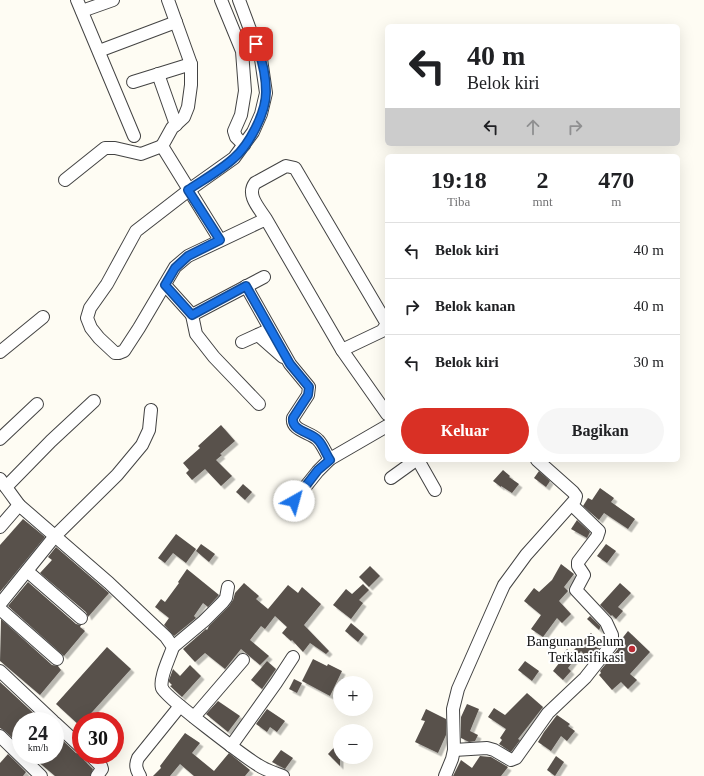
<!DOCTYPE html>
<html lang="id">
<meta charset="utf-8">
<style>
:root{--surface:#fff;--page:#f6f6f6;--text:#202124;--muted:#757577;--line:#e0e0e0;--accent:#d93025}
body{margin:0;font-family:Georgia,serif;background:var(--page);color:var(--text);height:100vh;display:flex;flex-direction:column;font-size:15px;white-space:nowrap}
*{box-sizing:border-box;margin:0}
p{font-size:13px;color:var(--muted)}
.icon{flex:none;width:22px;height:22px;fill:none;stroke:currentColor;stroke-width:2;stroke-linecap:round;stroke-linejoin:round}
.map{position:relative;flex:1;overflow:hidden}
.details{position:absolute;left:385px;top:154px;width:295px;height:308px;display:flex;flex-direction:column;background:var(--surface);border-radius:6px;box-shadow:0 4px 16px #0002}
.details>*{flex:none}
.banner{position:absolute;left:385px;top:24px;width:295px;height:122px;border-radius:6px;box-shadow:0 4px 16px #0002;background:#fff;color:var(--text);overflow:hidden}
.tools{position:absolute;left:333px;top:676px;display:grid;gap:8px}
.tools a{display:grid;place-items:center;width:40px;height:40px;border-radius:50%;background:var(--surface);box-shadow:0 4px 16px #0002;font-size:20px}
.speed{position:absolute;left:12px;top:712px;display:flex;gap:8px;font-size:20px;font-weight:700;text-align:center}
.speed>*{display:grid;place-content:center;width:52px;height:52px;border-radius:50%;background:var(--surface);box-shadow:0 4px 16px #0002;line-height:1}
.speed small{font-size:10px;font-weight:400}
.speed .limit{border:6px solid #d22;background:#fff;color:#111}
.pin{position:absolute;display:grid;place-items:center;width:34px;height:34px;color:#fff;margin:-17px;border-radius:8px;box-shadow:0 2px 6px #0006}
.me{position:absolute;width:44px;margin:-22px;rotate:38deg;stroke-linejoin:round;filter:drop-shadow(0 0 3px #0008)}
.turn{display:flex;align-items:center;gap:14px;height:84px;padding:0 16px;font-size:18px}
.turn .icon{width:52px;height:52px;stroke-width:2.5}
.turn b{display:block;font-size:28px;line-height:34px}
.lanes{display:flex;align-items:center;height:38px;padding:0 16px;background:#0003;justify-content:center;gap:20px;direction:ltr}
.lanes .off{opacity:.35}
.eta{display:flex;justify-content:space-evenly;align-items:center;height:68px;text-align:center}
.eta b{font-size:24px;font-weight:600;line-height:28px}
.action{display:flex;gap:8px;margin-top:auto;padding:8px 16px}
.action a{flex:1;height:46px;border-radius:24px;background:var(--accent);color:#fff;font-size:16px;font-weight:600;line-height:46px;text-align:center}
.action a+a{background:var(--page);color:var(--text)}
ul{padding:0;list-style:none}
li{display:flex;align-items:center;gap:12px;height:56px;padding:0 16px;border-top:1px solid var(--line)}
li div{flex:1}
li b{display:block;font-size:15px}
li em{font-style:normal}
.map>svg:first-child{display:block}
.building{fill:#58514c;filter:url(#shadow)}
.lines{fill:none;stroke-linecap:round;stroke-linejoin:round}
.minor-casing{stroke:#434343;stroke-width:14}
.minor{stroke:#fff;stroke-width:12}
.route-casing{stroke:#114b97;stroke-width:10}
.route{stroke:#1a73e8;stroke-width:7}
.poi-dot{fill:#bb2c35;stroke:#fff;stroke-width:1.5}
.labels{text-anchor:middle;stroke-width:4;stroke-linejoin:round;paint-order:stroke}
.poi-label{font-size:14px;fill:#101010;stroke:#fff;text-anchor:end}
</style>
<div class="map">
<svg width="704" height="776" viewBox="0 0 704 776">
<defs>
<filter id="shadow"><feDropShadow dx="3.5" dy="3.5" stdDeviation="0" flood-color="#0004"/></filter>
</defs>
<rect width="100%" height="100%" fill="#fefcf3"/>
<!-- building -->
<g class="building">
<path d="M221,425L235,441L220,454L222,455L216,460L232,476L221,486L205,469L192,480L186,473L189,470L183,463L200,448L198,446Z"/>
<path d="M503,470L510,476L509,477L519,484L512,493L501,486V487L493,481Z"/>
<path d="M539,471L550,481L546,487L534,478Z"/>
<path d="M243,484L252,492L245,500L236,492Z"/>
<path d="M600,488L614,498L611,502L635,519L628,529L604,513L599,520L583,506L588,498L592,500Z"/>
<path d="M23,519L45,537L0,592V545Z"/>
<path d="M577,520L590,532L587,538L571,529Z"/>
<path d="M176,534L196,549L186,563L173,553L165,563L158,558Z"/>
<path d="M201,544L215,554L209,562L196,551Z"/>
<path d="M606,544L616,551L607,563L597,556Z"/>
<path d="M56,547L109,593L88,617L86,612L40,573L52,560L48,557Z"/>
<path d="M561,564L574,574L564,587L568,591L559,601L571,614L562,623L557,618L543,637L531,629L541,615L524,601L534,588L539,592L552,580Z"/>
<path d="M370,566L380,576L369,587L359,577Z"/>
<path d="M187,569L219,595L208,607L203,603L194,616L196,618L174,636L164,625L169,618L155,607L161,599L165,602L179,583L178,582Z"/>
<path d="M28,582L76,624L81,625L80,627L85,631L64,656L8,606Z"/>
<path d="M244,583L259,596L256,599L268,609L288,585L298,593L302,587L321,604L304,625L329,651L326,654L310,643L303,652L292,640L291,641L282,633L287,627L275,616L265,629L261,626L250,640L269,656L260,665L241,649L225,669L205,653L195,662L183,649L206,629L207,630L209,626L229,606L233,600L235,593Z"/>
<path d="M620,583L631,593L618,607L623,611L616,619L612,615L611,616L600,605Z"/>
<path d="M363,584L369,590L359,600L363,603L351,619L333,605L346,589L352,594Z"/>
<path d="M590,616L600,626V628L599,630L587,619Z"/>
<path d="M1,619L52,665L58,666L61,670L40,695L0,661Z"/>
<path d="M351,623L364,634L358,642L345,631Z"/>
<path d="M628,631L650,652L630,674L637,680L628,689L621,682L612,690L599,675L601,673L600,671L618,649L620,641Z"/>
<path d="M591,633L602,645L589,660L581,651L568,668L571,671L563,680L553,671L563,658L561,657L567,649L571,653Z"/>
<path d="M107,647L131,669L84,721H81L80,726L56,704Z"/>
<path d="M313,659L327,666L328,664L342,671L330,696L302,681Z"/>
<path d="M267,661L276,669L262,689L251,680Z"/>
<path d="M525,661L539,671L532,681L518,670Z"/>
<path d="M190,665L201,676L182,697L170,686L172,685L169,682V680L173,669L180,676Z"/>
<path d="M294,679L302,683L297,693L289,689Z"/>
<path d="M0,682L42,721H21V746L5,731L0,728Z"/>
<path d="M527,693L543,707L518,739L520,740L511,752L499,744L502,740L500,738L506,729L488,717L494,708L505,715Z"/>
<path d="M218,701L240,716L228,732L206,714Z"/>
<path d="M467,704L479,709L470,731L478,735L475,741L469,742L461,738V717Z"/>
<path d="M267,709L285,721L277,732L270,727L267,732L256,724Z"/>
<path d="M426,709L446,719V735L438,753L415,742L425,721L421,720Z"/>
<path d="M557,715L570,724L568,726L575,731L567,741L561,736L551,751L538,742L544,732Z"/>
<path d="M55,733L76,753L83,755L84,760L93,769L90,776H55L30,755H55Z"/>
<path d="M185,733L200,743L192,753L214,771L229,753L250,770L245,776H194L180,764L170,776H153L161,768L160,766Z"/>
<path d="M340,741V766L328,754Z"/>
<path d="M281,750L293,758L285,769L272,762Z"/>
<path d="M8,754L26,772L23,776H0V763Z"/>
<path d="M480,756L491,757L508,767L501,776H453L461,760L472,768Z"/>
<path d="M556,756L564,762L555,776L547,770Z"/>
</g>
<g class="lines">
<!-- minor casing -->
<g class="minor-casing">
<g id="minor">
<path d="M77,0L134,136"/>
<path d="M168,0L191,64V85L188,107L184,117L172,128L162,146L220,240"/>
<path d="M221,0L242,51L245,91L241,115L234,131L236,137L244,145"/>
<path d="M239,0L261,59L266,93L261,114L253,132L234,158L189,190L136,231L107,284L90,308L87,318L91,328L99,338L115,353H119L124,351L139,328L175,267L188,256L266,219L342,350L382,331L387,324L295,168L286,166L255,183C246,195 259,208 266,219"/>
<path d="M82,11L113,0"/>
<path d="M99,51L176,22"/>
<path d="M158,74L176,125"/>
<path d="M133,82L191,64"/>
<path d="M65,180L105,148H115L141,154L162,146"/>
<path d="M165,285L192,315L264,277"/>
<path d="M246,286L290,364L309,387L308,395L293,418C291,431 311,432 318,440C323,445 326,454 330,459"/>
<path d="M192,315L196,334L214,357L259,404"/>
<path d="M258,335L283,357"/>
<path d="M242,342L264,332"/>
<path d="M342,350L387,414"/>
<path d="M0,352L43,317"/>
<path d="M0,439L37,404"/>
<path d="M418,460L435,490"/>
<path d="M391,478L416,460"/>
<path d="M0,479L19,505"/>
<path d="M6,487L51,441L94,401"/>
<path d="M294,501L318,471L330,459L387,426"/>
<path d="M0,527L19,505L109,583L166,637L173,647C170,657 159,678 162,688C165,697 245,757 258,765C265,770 275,773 283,776"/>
<path d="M27,571L81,618"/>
<path d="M0,604L55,536L117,475L142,445L149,430L151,410"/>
<path d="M0,609L57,659"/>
<path d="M173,647L204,621L223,602L226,598L228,587"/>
<path d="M0,671L53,721"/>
<path d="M194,717L243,660"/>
<path d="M55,723L81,747"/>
<path d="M0,736L41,776"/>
<path d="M231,746L276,683L293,657"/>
<path d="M454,750L487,748L494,750L511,760L516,758L548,713L585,678L612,644V635L606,622L576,590L584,575L578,566V562L597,537L599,531L572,505"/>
<path d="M90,755L101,766L102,769L97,776"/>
<path d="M140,776C136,769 135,765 138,758L180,706"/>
<path d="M445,776L452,759L454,750L453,709L458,689L499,596L504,585L526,555L575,500L576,496L573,492L537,460"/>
</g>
</g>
<!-- minor -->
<use href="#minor" class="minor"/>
</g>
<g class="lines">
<!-- route casing -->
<g class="route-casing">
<path id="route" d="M256,44C262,59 266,76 266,92C266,113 249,145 234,158C221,170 203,180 188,190L220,240L188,256L175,268L165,285L192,315L246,286L290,364L309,387L308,395L293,418C291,431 311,432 318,440C323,445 326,454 330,460L318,470L294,501"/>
</g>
<!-- route -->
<use href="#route" class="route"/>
</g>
<!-- markers -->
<circle class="poi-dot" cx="632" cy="649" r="4"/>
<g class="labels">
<!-- poi labels -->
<g class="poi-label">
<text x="624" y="646">Bangunan Belum<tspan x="624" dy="16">Terklasifikasi</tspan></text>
</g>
</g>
</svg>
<div class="tools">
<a>+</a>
<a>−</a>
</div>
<div class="speed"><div>24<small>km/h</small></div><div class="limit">30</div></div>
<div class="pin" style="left:256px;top:44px;background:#d93025"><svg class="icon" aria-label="arrive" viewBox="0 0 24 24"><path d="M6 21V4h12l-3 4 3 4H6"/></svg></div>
<svg class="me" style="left:294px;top:501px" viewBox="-20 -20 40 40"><circle r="19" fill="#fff"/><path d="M0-13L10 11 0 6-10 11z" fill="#1a73e8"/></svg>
<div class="banner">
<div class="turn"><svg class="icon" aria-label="left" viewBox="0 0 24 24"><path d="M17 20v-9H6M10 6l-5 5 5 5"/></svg><div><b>40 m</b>Belok kiri</div></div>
<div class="lanes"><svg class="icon" aria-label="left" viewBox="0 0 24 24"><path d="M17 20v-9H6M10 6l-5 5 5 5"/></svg><svg class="icon off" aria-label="ahead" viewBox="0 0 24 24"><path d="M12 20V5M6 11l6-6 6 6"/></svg><svg class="icon off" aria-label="right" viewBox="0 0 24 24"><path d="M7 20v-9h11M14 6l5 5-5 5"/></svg></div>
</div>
<section class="details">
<div class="eta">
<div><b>19:18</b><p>Tiba</p></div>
<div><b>2</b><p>mnt</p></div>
<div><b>470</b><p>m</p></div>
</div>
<ul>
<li><svg class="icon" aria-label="left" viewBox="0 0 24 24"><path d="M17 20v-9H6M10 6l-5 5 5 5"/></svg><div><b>Belok kiri</b></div><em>40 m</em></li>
<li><svg class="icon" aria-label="right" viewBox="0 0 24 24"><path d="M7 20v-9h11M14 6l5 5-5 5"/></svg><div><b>Belok kanan</b></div><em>40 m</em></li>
<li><svg class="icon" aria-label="left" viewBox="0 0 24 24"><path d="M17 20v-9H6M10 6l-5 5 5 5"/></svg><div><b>Belok kiri</b></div><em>30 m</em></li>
</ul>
<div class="action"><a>Keluar</a><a>Bagikan</a></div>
</section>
</div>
